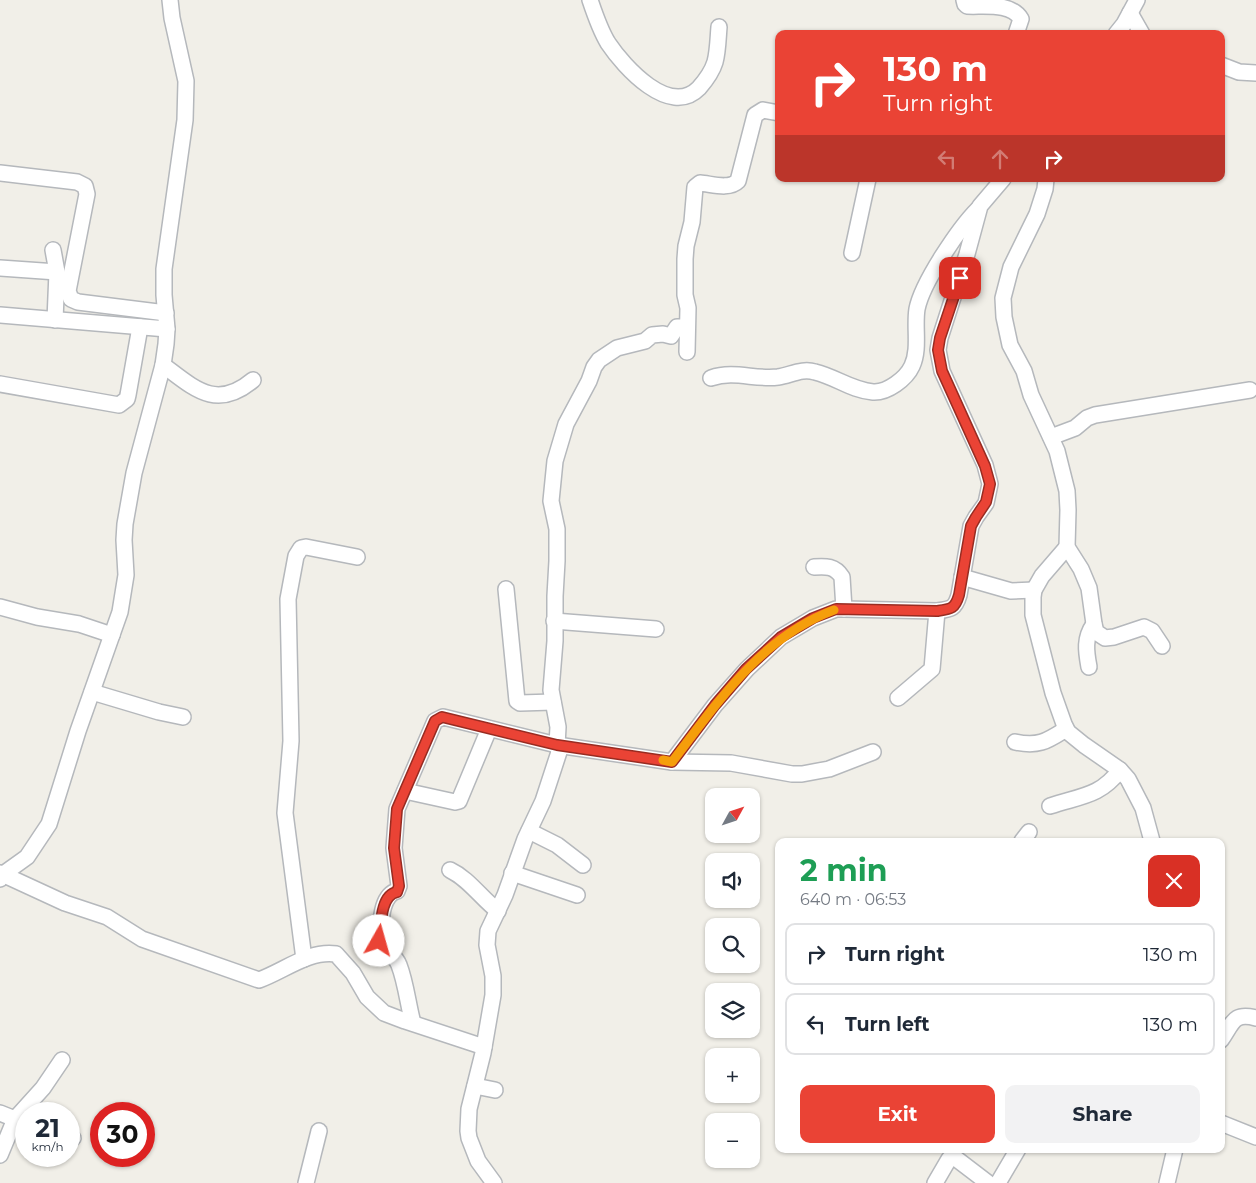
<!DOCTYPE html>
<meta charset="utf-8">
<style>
:root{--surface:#fff;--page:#f2f2f3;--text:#1f2937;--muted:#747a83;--line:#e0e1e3;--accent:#ea4335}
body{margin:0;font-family:Montserrat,sans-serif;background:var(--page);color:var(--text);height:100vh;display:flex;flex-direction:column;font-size:19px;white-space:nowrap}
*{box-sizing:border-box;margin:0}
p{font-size:16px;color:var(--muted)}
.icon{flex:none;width:28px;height:28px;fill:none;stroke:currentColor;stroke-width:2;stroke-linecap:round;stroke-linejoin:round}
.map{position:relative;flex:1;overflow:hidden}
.details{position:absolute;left:775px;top:838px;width:450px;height:315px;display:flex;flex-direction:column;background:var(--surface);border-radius:10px;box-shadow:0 1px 4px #0004}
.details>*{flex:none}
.guide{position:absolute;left:775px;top:30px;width:450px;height:152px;border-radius:10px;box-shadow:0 1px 4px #0004;background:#ea4335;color:#fff;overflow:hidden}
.needle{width:32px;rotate:50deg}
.controls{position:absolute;left:705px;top:788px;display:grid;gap:10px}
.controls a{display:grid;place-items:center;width:55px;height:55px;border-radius:10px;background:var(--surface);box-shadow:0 1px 4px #0004;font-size:25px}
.speed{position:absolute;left:15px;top:1102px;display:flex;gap:10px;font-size:25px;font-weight:700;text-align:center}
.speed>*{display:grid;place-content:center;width:65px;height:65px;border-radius:50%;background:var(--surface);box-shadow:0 1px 4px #0004;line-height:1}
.speed small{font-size:12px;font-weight:400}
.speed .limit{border:8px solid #d22;background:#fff;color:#111}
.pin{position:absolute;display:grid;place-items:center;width:42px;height:42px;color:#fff;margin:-21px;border-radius:10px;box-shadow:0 2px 8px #0006}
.me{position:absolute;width:55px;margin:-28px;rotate:7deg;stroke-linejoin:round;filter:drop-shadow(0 0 4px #0008)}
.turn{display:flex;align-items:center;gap:18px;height:105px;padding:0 25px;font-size:22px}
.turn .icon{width:65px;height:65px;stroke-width:2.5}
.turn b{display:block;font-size:35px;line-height:42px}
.lanes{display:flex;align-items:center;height:48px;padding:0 25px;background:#0003;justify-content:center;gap:25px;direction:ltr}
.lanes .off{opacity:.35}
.round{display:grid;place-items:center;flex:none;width:52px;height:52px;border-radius:10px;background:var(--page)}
.headline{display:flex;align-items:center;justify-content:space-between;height:85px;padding:0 25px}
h1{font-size:30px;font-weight:700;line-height:38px;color:#1e9e55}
.cta{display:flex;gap:10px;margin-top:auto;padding:10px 25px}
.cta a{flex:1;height:58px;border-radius:10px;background:var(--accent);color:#fff;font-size:20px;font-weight:700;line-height:58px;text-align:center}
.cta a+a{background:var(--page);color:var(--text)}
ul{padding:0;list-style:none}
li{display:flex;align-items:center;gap:15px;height:62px;margin:0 10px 8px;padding:0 15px;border:2px solid var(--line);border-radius:10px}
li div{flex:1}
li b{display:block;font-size:19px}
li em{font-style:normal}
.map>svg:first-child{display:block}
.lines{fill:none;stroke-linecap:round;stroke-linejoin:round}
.minor-casing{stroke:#b5b8bc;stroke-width:18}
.minor{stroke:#fff;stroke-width:15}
.route-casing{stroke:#982c22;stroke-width:12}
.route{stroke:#ea4335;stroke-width:9}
.slow{stroke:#f59e0b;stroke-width:9}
</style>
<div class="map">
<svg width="1256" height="1183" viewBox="0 0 1256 1183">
<rect width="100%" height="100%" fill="#f1efe8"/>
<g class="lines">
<!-- minor casing -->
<g class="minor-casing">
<g id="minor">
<path d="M590,0C595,15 600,30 608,43C624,67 670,118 699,88C706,80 712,72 715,62C718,51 718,38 719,27"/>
<path d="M964,0L965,4L967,6C983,7 1011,2 1021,19L1016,34"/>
<path d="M1130,13L1142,34"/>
<path d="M1116,34L1124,24L1137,0"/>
<path d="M1221,65L1239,72L1256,73"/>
<path d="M0,173L77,182L85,186L87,194L68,291L71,299L78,302L166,313"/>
<path d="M1046,179L1045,189L1037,214L1011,267L1003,298L1004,317L1010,345L1024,371L1031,395L1057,451L1067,491L1068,510L1067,547L1081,569L1089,588L1094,624L1096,632L1105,638L1114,637L1144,627L1152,631L1162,646"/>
<path d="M53,250L57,272L55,320"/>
<path d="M852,253L868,179"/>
<path d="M0,268L57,272"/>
<path d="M0,315L167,329"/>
<path d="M687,352L688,308L685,295V259L686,246L692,222L695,187L700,183C712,184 729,190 738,181L755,115L763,110L779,113"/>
<path d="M163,365C194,388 216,411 253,380"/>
<path d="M711,378C734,370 755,380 778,377C791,375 802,368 815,372C836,377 851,390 873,392C887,393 906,379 912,366C920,349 914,327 917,309C922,283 959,228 978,209"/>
<path d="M0,384L119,405L127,399L128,395L140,327"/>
<path d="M1051,437L1075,428L1087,418L1095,415L1250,390"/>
<path d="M1067,547L1042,576L1034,590L1033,597V615L1053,693L1064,724L1068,732L1084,745L1120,770L1128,779L1143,808L1152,841"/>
<path d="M814,567C826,566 835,566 842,577L844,609"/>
<path d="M962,577L1011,591L1034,590"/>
<path d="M506,589L517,701L520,703L553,702"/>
<path d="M0,607L37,617L79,624L112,635"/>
<path d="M554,621L656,629"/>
<path d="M1089,667C1086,651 1084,638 1094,624"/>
<path d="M92,692L159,712L183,717"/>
<path d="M898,698L932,669L937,611"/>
<path d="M1015,742C1039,747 1047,741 1066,729"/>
<path d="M672,762L715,705L747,669L781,637L813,618L836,609H844L937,611C951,609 955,609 959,595L971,526L976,517L986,503L990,484L985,465L942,371L938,350L940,338L967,254L980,206L1003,179"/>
<path d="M405,791L455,802L459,801L489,729"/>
<path d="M1050,806C1079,796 1100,797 1120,770"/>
<path d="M529,831L557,845L583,865"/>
<path d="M1022,841L1029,832"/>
<path d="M450,870C469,879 481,898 498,911"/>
<path d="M0,873L65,903L107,917L142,939L259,980C284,971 309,950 336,954L353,973L367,997L384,1013L405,1021L484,1047"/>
<path d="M512,873L577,895"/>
<path d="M0,879L2,875L27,857L49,824L78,731L120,612L126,575L124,540L125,524L134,473L163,365L166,344L167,329L164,295V269L185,120L186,81L172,18L170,0"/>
<path d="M304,959L285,813L291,741L288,599L296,556L301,548L306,547L357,557"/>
<path d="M413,1023C408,1005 406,983 399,965C395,954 384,951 379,941C381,926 380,895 397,891L399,886L394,848L397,809L435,721L443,717L557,745L672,762L731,763L792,774H802L829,769L873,752"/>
<path d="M1221,1040C1233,1023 1233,1012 1256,1018"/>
<path d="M475,1086L495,1090"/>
<path d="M0,1113L15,1119L25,1121"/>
<path d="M1221,1123L1256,1137"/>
<path d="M69,1136L73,1138"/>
<path d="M0,1155L15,1119L43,1088L62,1060"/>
<path d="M306,1183L319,1131"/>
<path d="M494,1183L478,1161L469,1138L468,1131L469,1109L483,1053L493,995V976L487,945L488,931L505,895L525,839L543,801L559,752L557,745L558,727L551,690L555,641V596L557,561V529L551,501L555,461L566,424L589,381L594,367L599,360L617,348L645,341L652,335L663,334L671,336L677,327H687"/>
<path d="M935,1183L949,1159L954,1157L988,1183"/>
<path d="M998,1183L1018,1149"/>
<path d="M1167,1183L1175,1149"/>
</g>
</g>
<!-- minor -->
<use href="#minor" class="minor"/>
</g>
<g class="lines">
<!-- route casing -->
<g class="route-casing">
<path id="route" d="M379,941C381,926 380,895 397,892L399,886L394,848L397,809L435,721L442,717L557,745L672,762L715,705L746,669L781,637L813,618L836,609L937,611C951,609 955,609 959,595L971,526L976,517L986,502L990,484L985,466L942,371L938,350L940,338L960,278"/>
</g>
<!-- route -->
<use href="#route" class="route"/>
<!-- slow -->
<path class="slow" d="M663,760L672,762C718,702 761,637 834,610"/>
</g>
</svg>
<div class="controls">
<a><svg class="needle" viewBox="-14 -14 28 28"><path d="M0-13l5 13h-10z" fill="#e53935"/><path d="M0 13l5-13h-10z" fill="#747a83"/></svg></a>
<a><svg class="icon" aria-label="sound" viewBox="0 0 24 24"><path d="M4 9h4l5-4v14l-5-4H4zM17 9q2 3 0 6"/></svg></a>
<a><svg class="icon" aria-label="search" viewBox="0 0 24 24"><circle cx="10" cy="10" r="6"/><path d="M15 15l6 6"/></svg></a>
<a><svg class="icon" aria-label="layers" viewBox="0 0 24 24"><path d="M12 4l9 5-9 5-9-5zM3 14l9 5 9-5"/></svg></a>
<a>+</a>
<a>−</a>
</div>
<div class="speed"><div>21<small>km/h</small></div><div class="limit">30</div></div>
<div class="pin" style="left:960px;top:278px;background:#d93025"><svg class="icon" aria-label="arrive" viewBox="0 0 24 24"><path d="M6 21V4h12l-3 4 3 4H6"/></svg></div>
<svg class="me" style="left:379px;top:941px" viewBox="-20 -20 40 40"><circle r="19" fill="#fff"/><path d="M0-13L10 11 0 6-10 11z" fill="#ea4335"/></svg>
<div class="guide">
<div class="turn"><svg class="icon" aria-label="right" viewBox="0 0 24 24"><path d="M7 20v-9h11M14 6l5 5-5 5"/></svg><div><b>130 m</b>Turn right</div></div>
<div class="lanes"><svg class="icon off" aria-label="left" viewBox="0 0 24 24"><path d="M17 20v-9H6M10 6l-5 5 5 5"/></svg><svg class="icon off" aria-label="ahead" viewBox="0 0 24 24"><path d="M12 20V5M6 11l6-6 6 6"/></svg><svg class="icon" aria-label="right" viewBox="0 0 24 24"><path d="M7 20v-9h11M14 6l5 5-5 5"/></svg></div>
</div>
<section class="details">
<div class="headline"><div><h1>2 min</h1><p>640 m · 06:53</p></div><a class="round" style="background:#d93025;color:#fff"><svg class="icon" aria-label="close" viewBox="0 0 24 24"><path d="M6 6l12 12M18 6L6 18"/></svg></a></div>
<ul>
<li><svg class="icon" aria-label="right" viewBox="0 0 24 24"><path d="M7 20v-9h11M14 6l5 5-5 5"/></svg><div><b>Turn right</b></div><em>130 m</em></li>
<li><svg class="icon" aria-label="left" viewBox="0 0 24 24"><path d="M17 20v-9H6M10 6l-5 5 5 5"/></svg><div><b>Turn left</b></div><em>130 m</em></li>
</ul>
<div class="cta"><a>Exit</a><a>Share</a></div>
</section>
</div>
